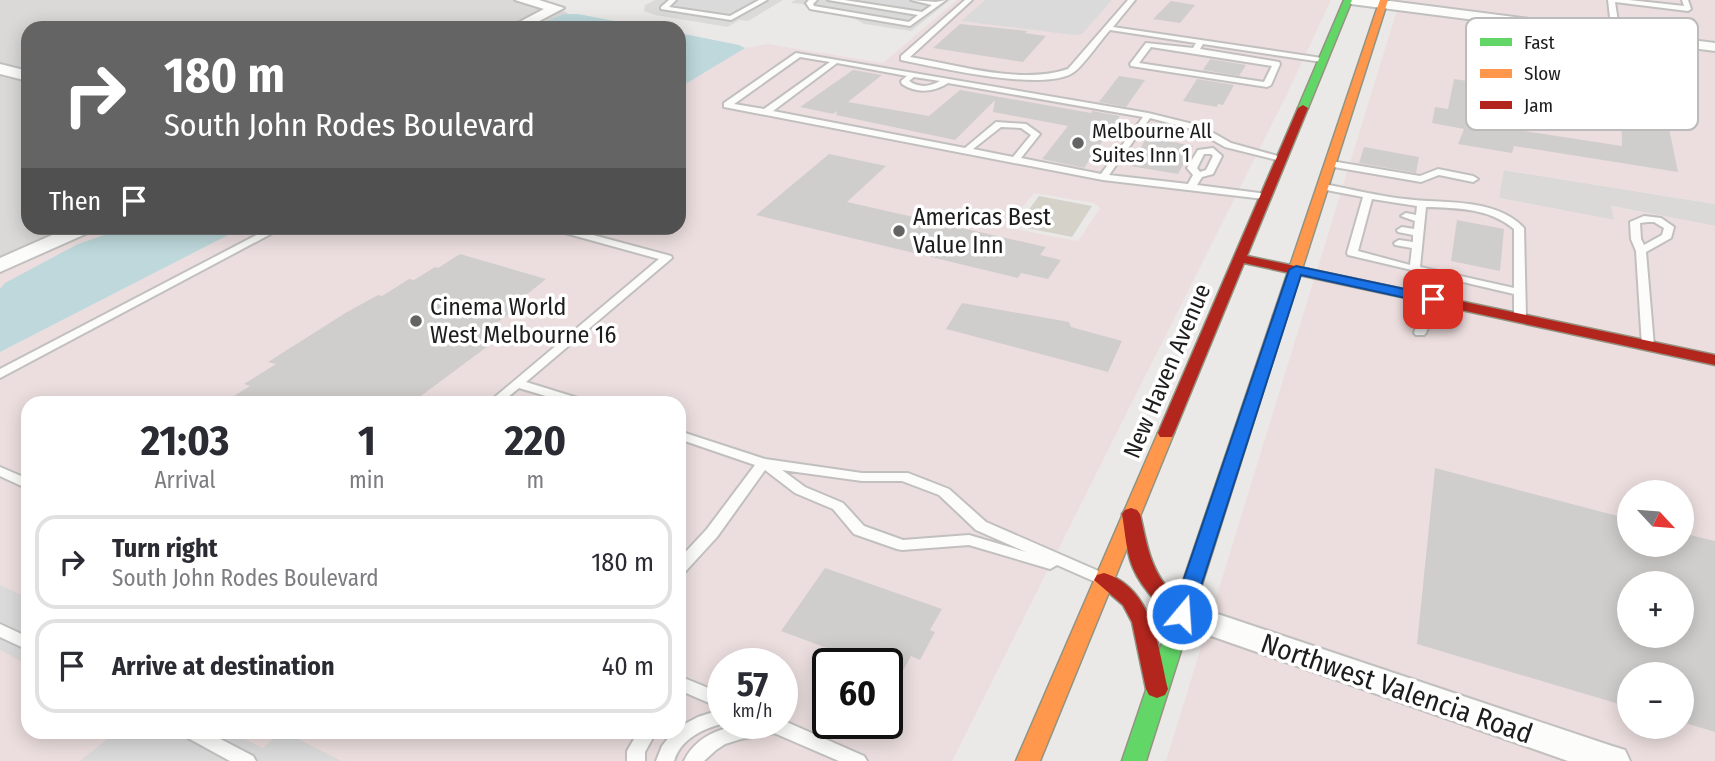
<!DOCTYPE html>
<meta charset="utf-8">
<style>
:root{--surface:#fff;--page:#f2f2f3;--text:#2b2b33;--muted:#7c7c81;--line:#e1e1e2}
body{margin:0;font-family:"Fira Sans Condensed",sans-serif;background:var(--page);color:var(--text);height:100vh;display:flex;flex-direction:column;font-size:26px;white-space:nowrap}
*{box-sizing:border-box;margin:0}
p{font-size:23px;color:var(--muted)}
.icon{flex:none;width:38px;height:38px;fill:none;stroke:currentColor;stroke-width:2;stroke-linecap:round;stroke-linejoin:round}
.map{position:relative;flex:1;overflow:hidden}
.panel{position:absolute;left:21px;top:396px;width:665px;height:343px;display:flex;flex-direction:column;background:var(--surface);border-radius:21px;box-shadow:0 4px 18px #0003}
.panel>*{flex:none}
.hud{position:absolute;left:21px;top:21px;width:665px;height:214px;border-radius:21px;box-shadow:0 4px 18px #0003;background:#656464;color:#fff;overflow:hidden}
.needle{width:46px;rotate:116deg}
.controls{position:absolute;left:1617px;top:480px;display:grid;gap:14px}
.controls a{display:grid;place-items:center;width:77px;height:77px;border-radius:50%;background:var(--surface);box-shadow:0 4px 18px #0003;font-size:35px}
.speed{position:absolute;left:707px;top:648px;display:flex;gap:14px;font-size:35px;font-weight:700;text-align:center}
.speed>*{display:grid;place-content:center;width:91px;height:91px;border-radius:50%;background:var(--surface);box-shadow:0 4px 18px #0003;line-height:1}
.speed small{font-size:18px;font-weight:400}
.speed .limit{border:4px solid #111;border-radius:10px;background:#fff;color:#111}
.pin{position:absolute;display:grid;place-items:center;width:60px;height:60px;color:#fff;margin:-30px;border-radius:14px;box-shadow:0 4px 10px #0006}
.me{position:absolute;width:77px;margin:-38px;rotate:18deg;stroke-linejoin:round;filter:drop-shadow(0 0 5px #0008)}
.turn{display:flex;align-items:center;gap:24px;height:147px;padding:0 28px;font-size:32px}
.turn .icon{width:91px;height:91px;stroke-width:2.5}
.turn b{display:block;font-size:49px;line-height:60px}
.then{display:flex;align-items:center;height:66px;padding:0 28px;background:#0003;gap:14px;font-size:26px}
.eta{display:flex;justify-content:space-evenly;align-items:center;height:119px;text-align:center}
.eta b{font-size:42px;font-weight:700;line-height:49px}
ul{padding:0;list-style:none}
li{display:flex;align-items:center;gap:21px;height:94px;margin:0 14px 10px;padding:0 14px;border:4px solid var(--line);border-radius:21px}
li div{flex:1}
li b{display:block;font-size:26px}
li em{font-style:normal}
.map>svg:first-child{display:block}
.residential{fill:#dad9d8}
.commercial{fill:#ecdede;fill-rule:evenodd}
.construction{fill:#d4d2c9}
.parking{fill:#dbdada}
.water{fill:#bed8db}
.building{fill:#d0cecc;fill-rule:evenodd}
.lines{fill:none;stroke-linecap:round;stroke-linejoin:round}
.lane-casing{stroke:#c1c0bf;stroke-width:4}
.street-casing{stroke:#c1c0bf;stroke-width:4}
.fast-casing{stroke:#939381;stroke-width:3}
.slow-casing{stroke:#939381;stroke-width:3}
.jam-casing{stroke:#939381;stroke-width:3}
.lane{fill:#fcfcfb;fill-rule:evenodd}
.street{fill:#fcfcfb;fill-rule:evenodd}
.fast{fill:#63d668;fill-rule:evenodd}
.slow{fill:#ff974d;fill-rule:evenodd}
.jam{fill:#b3261e;fill-rule:evenodd}
.route{fill:#1a73e8;stroke:#114b97;stroke-width:2}
.poi-dot{fill:#656464;stroke:#fff;stroke-width:2.5}
.labels{text-anchor:middle;stroke-width:7;stroke-linejoin:round;paint-order:stroke}
.far-poi-label{font-size:21px;fill:#1d1d1d;stroke:#fff;text-anchor:start}
.poi-label{font-size:24px;fill:#1d1d1d;stroke:#fff;text-anchor:start}
.street-label{font-size:24px;fill:#1d1d1d;stroke:#fff}
.near-street-label{font-size:28px;fill:#1d1d1d;stroke:#fff}
.key{fill:#fff;stroke:#bbb;stroke-width:2}
.key-label{font-size:19px;fill:#1d1d1d}
</style>
<div class="map">
<svg width="1715" height="761" viewBox="0 0 1715 761">
<rect width="100%" height="100%" fill="#ebe9e7"/>
<!-- residential -->
<g class="residential">
<path d="M0,0H519L553,6L569,14L530,28H28V228H74L0,261Z"/>
<path d="M1503,170L1715,204V226L1612,206L1614,220L1499,198Z"/>
</g>
<!-- commercial -->
<g class="commercial">
<path d="M957,0H1331L1288,92L952,761H0V352L236,231L226,228H679V88L745,48L768,44L883,63ZM1034,193L1094,203L1100,208L1078,241L1010,228L1009,224ZM28,402H679V732H28ZM723,663H782V723H723ZM828,663H887V723H828Z"/>
<path d="M1400,0H1715V204L1504,170L1499,198L1614,220L1611,206L1715,226V355L1317,270Z"/>
<path d="M74,228H125L78,244L0,289V261Z"/>
<path d="M1314,279L1715,366V761H1166ZM1629,492H1682V544H1629ZM1629,583H1682V635H1629ZM1629,674H1682V726H1629Z"/>
</g>
<!-- construction -->
<path class="construction" d="M1039,196L1092,206L1072,237L1017,226Z"/>
<!-- parking -->
<g class="parking">
<path d="M655,0H783L748,21L739,20L728,27L655,15L644,11L645,5Z"/>
<path d="M795,0H950L911,31L864,24L852,17L817,12L802,4L791,3Z"/>
<path d="M985,0H1112L1082,34L1074,35L961,21Z"/>
<path d="M0,585L28,598V665L0,650Z"/>
<path d="M116,732H247L241,737L263,748L280,732H284L342,761H80Z"/>
</g>
<!-- water -->
<g class="water">
<path d="M564,14H578L651,28H530Z"/>
<path d="M679,33L739,45L745,48L679,88Z"/>
<path d="M125,228H226L236,231L0,352V289L5,283L78,244Z"/>
</g>
<!-- building -->
<g class="building">
<path d="M1171,1L1195,5L1180,23L1153,19Z"/>
<path d="M960,24L1027,31L1025,33L1046,36L1023,62L933,48Z"/>
<path d="M1210,59L1246,65L1239,76L1203,70Z"/>
<path d="M853,70L882,75L848,102L929,116L960,90L1091,113L1092,111L1120,116L1084,168L1042,159L1068,126L993,112L995,100L955,140L836,115L837,111L833,114L800,107Z"/>
<path d="M1119,76L1145,80L1126,107L1099,102Z"/>
<path d="M1197,79L1234,85L1223,105L1218,104L1217,107L1183,101Z"/>
<path d="M1454,79L1495,85L1492,117L1525,122L1524,131L1622,146L1621,93L1663,99L1678,172L1514,146L1512,153L1458,144L1464,129L1432,123L1435,107L1448,109Z"/>
<path d="M1147,137L1193,146L1178,174L1130,166Z"/>
<path d="M1364,147L1419,157L1416,173L1359,163Z"/>
<path d="M829,154L886,166L847,202L1046,247L1040,255L1061,260L1048,279L1021,273L1018,278L756,215Z"/>
<path d="M1457,220L1504,229L1500,271L1451,261Z"/>
<path d="M460,254L546,279L509,309L514,310L489,329L504,334L413,402H224L250,386L244,384L276,364L268,362L347,312L378,295L382,296L409,279L414,280L435,267L438,268Z"/>
<path d="M962,303L1069,322L1071,327L1122,341L1108,372L946,329Z"/>
<path d="M1435,468L1629,519V544H1682V533L1715,541V732L1682,722V674H1629V707L1417,644ZM1629,583H1682V635H1629Z"/>
<path d="M825,568L942,609L930,630L935,632L920,660L911,656L900,676L887,671V663H867L781,631Z"/>
</g>
<g class="lines">
<!-- lane casing -->
<g class="lane-casing">
<g id="lane">
<path d="M669,0H676L669,7L730,16L759,0H767L731,20L661,9V7Z"/>
<path d="M809,0H817L813,4L814,6L909,22L918,15L828,0H844L922,12L932,5L911,0L936,2L946,0L910,26L810,9L806,3Z"/>
<path d="M965,0H972L910,57C958,65 1021,85 1068,69L1128,0H1135L1113,27L1322,58L1326,60L1322,62L1203,44L1200,49L1279,62L1280,64L1271,85L1267,87L1131,66L1130,64L1146,43L1193,48L1196,43L1110,30C1100,41 1084,65 1074,72C1046,93 936,67 901,60V56ZM1151,47L1272,66L1264,82L1139,63Z"/>
<path d="M1608,0H1629L1684,6L1682,0H1688L1691,9L1688,11L1615,2L1620,35L1616,37L1612,35Z"/>
<path d="M796,53L1148,113L1201,126L1231,143L1285,158L1281,161L1225,147L1195,130L1150,118L1109,175L1188,184L1193,175L1187,168L1198,150L1213,148L1222,156L1213,174L1202,177L1197,185L1267,194V198L1264,199L1103,180L724,107V103ZM800,57L830,62L764,109L734,104ZM837,63L907,76L901,81L902,84C917,94 934,92 948,83L1143,117L1101,174L1021,158L1040,134L1026,124L996,122L965,148L773,111ZM914,77L940,81C930,87 919,88 909,81ZM1001,127L1021,128L1031,135L1013,157L973,149ZM1204,154H1211L1213,156L1206,170L1200,172L1197,168Z"/>
<path d="M1331,161L1420,176L1438,169L1473,176L1478,179L1473,182L1439,175L1421,182L1328,166L1326,164Z"/>
<path d="M1324,184C1351,189 1377,196 1405,199C1442,204 1495,197 1524,228L1526,318L1520,321L1514,318V294L1348,255L1347,253L1363,197L1321,189V185ZM1372,199L1417,206L1416,215L1406,213L1401,216L1415,221L1414,229L1402,227L1397,230L1398,232L1413,235V242L1399,240L1394,243L1395,245L1412,248L1410,265L1358,251ZM1426,207C1457,208 1489,208 1514,229V288L1420,267Z"/>
<path d="M1644,216L1661,218L1674,227L1671,238L1646,252L1654,346L1648,350L1642,346L1636,251L1631,239L1630,222ZM1648,222H1654L1664,228L1662,235L1644,245L1641,239L1640,223Z"/>
<path d="M270,228H282L0,378V369Z"/>
<path d="M553,228H567L671,256L672,258L526,382L581,399L583,402H566L519,388L502,402H489L659,259L554,230Z"/>
<path d="M1432,296L1438,299L1426,333L1424,335H1416L1414,333L1426,299Z"/>
<path d="M679,431L765,459L862,473H908L949,489L986,522L1103,573L1106,577L1103,581L1098,583L1057,565L1050,569L969,545L902,550L897,549L854,534L833,509L795,493L765,470L717,537L684,573L679,574V559L707,529L755,465L679,439ZM782,470L862,481H902L939,495L976,530L1026,552L969,535L903,540L864,526L843,503L805,487Z"/>
<path d="M0,467L28,479V489L0,476Z"/>
<path d="M0,624L28,637V650L0,637Z"/>
<path d="M679,676L723,694V709L679,690Z"/>
<path d="M723,709L724,723C703,729 681,738 674,761H656L662,746L673,732H679V727L698,717Z"/>
<path d="M782,720L864,756L867,761H839L774,733L741,739L725,744L716,750L704,761H684C702,724 747,723 782,723Z"/>
<path d="M183,732H207L253,756L256,761H230L186,737Z"/>
<path d="M638,732H656L645,752V761H627V751Z"/>
</g>
</g>
<!-- street casing -->
<g class="street-casing">
<g id="street">
<path d="M515,0H539L564,8L526,28H508L544,9Z"/>
<path d="M1344,0H1382L1715,43V51L1351,4Z"/>
<path d="M0,64L28,71V81L0,74Z"/>
<path d="M68,228H93L90,232L0,272V258Z"/>
<path d="M1182,602L1612,746L1625,750L1630,761H1568L1171,622L1166,614L1171,606Z"/>
</g>
</g>
<!-- fast casing -->
<g class="fast-casing">
<g id="fast">
<path d="M1344,0H1352L1308,108L1299,110L1298,108Z"/>
<path d="M1280,312L1287,316L1146,761H1122L1273,316Z"/>
</g>
</g>
<!-- slow casing -->
<g class="slow-casing">
<g id="slow">
<path d="M1380,0H1388L1287,316L1280,320L1275,319L1273,316Z"/>
<path d="M1166,428L1174,433L1040,761H1016L1158,433Z"/>
</g>
</g>
<!-- jam casing -->
<g class="jam-casing">
<g id="jam">
<path d="M1303,105L1308,108L1247,256L1715,355V365L1244,263L1174,433L1172,437H1160L1158,433L1298,108Z"/>
<path d="M1131,508L1137,510L1140,514C1146,540 1149,564 1166,586C1174,596 1186,603 1192,614L1189,619C1170,625 1140,585 1133,568C1126,552 1125,531 1122,514L1125,510Z"/>
<path d="M1104,573C1153,588 1158,647 1168,689L1165,695L1157,698L1149,695L1146,689L1132,622L1123,605L1094,580L1097,575Z"/>
</g>
</g>
<!-- lane -->
<use href="#lane" class="lane"/>
<!-- street -->
<use href="#street" class="street"/>
<!-- fast -->
<use href="#fast" class="fast"/>
<!-- slow -->
<use href="#slow" class="slow"/>
<!-- jam -->
<use href="#jam" class="jam"/>
</g>
<!-- route -->
<path class="route" d="M1296,266L1433,295L1440,299L1433,304L1301,275L1192,614L1189,620L1182,622L1175,620L1172,614L1289,270Z"/>
<!-- markers -->
<g class="poi-dot">
<circle cx="1078" cy="143" r="7"/>
<circle cx="899" cy="231" r="7"/>
<circle cx="416" cy="321" r="7"/>
</g>
<g class="labels">
<!-- far-poi labels -->
<g class="far-poi-label">
<text x="1092" y="138">Melbourne All<tspan x="1092" dy="24">Suites Inn 1</tspan></text>
</g>
<!-- poi labels -->
<g class="poi-label">
<text x="913" y="225">Americas Best<tspan x="913" dy="28">Value Inn</tspan></text>
<text x="430" y="315">Cinema World<tspan x="430" dy="28">West Melbourne 16</tspan></text>
</g>
<!-- street labels -->
<g class="street-label">
<text transform="translate(1167 371) rotate(-67)" y="8">New Haven Avenue</text>
</g>
<!-- near-street labels -->
<g class="near-street-label">
<text transform="translate(1397 688) rotate(19)" y="10">Northwest Valencia Road</text>
</g>
</g>
<!-- legend -->
<rect x="1466" y="18" width="232" height="112" rx="10" class="key"/>
<rect x="1480" y="38" width="32" height="8" fill="#63d668"/>
<rect x="1480" y="69" width="32" height="9" fill="#ff974d"/>
<rect x="1480" y="101" width="32" height="8" fill="#b3261e"/>
<g class="key-label">
<text x="1524" y="49">Fast</text>
<text x="1524" y="80">Slow</text>
<text x="1524" y="112">Jam</text>
</g>
</svg>
<div class="controls">
<a><svg class="needle" viewBox="-14 -14 28 28"><path d="M0-13l5 13h-10z" fill="#e53935"/><path d="M0 13l5-13h-10z" fill="#7c7c81"/></svg></a>
<a>+</a>
<a>−</a>
</div>
<div class="speed"><div>57<small>km/h</small></div><div class="limit">60</div></div>
<div class="pin" style="left:1433px;top:299px;background:#d93025"><svg class="icon" aria-label="arrive" viewBox="0 0 24 24"><path d="M6 21V4h12l-3 4 3 4H6"/></svg></div>
<svg class="me" style="left:1182px;top:614px" viewBox="-20 -20 40 40"><circle r="17" fill="#1a73e8" stroke="#fff" stroke-width="3"/><path d="M0-11L8 9 0 5-8 9z" fill="#fff"/></svg>
<div class="hud">
<div class="turn"><svg class="icon" aria-label="right" viewBox="0 0 24 24"><path d="M7 20v-9h11M14 6l5 5-5 5"/></svg><div><b>180 m</b>South John Rodes Boulevard</div></div>
<div class="then">Then<svg class="icon" aria-label="arrive" viewBox="0 0 24 24"><path d="M6 21V4h12l-3 4 3 4H6"/></svg></div>
</div>
<section class="panel">
<div class="eta">
<div><b>21:03</b><p>Arrival</p></div>
<div><b>1</b><p>min</p></div>
<div><b>220</b><p>m</p></div>
</div>
<ul>
<li><svg class="icon" aria-label="right" viewBox="0 0 24 24"><path d="M7 20v-9h11M14 6l5 5-5 5"/></svg><div><b>Turn right</b><p>South John Rodes Boulevard</p></div><em>180 m</em></li>
<li><svg class="icon" aria-label="arrive" viewBox="0 0 24 24"><path d="M6 21V4h12l-3 4 3 4H6"/></svg><div><b>Arrive at destination</b></div><em>40 m</em></li>
</ul>
</section>
</div>
